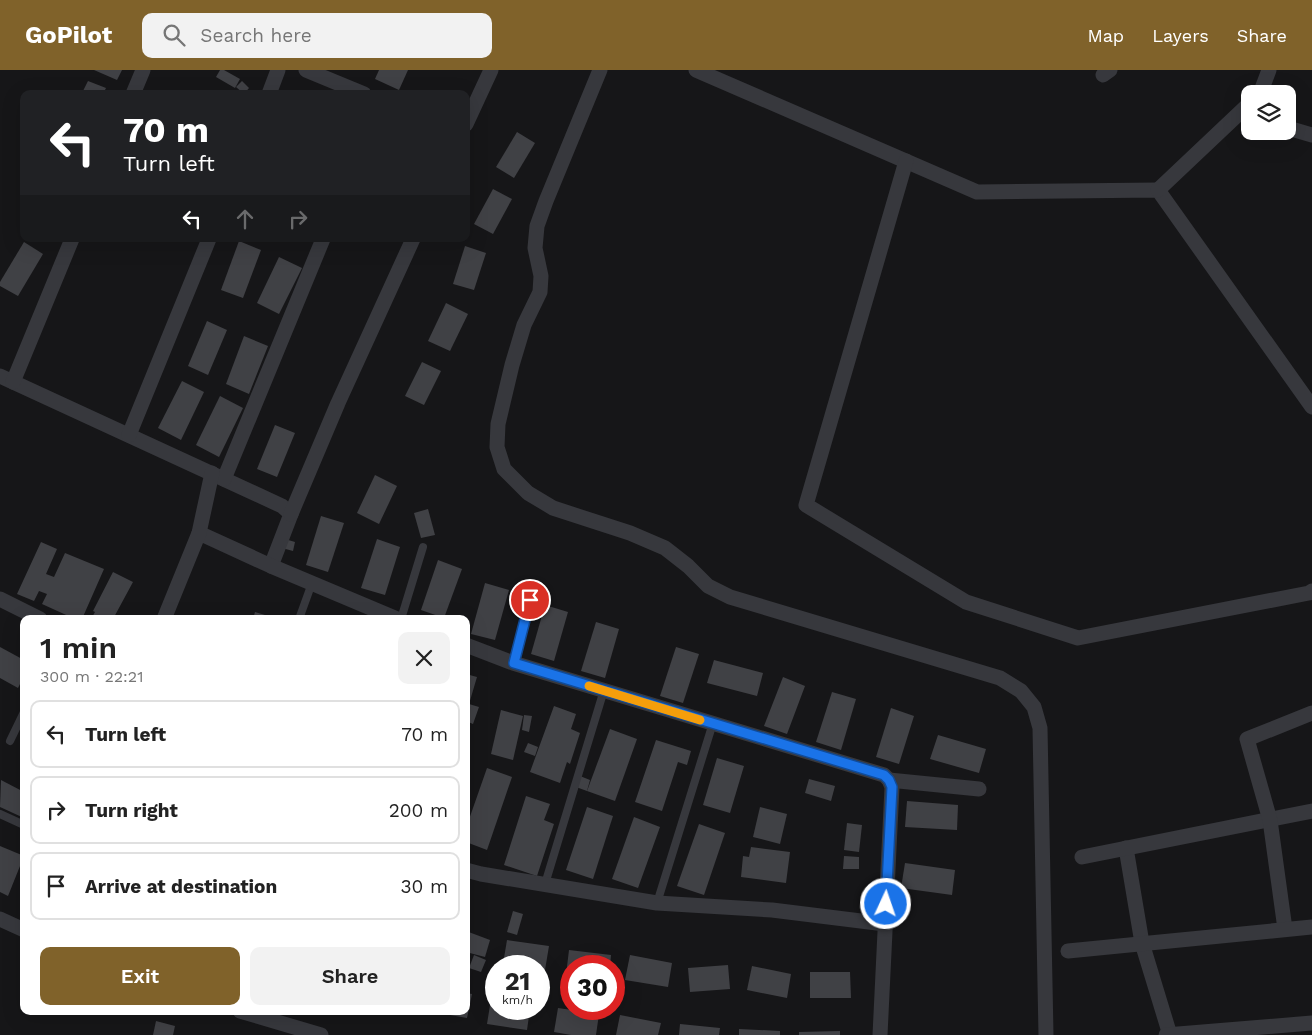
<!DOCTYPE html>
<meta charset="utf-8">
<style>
:root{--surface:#fff;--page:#f2f2f2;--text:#222;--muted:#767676;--line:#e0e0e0;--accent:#80622a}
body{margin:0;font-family:"Work Sans",sans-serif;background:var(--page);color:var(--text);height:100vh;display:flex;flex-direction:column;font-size:19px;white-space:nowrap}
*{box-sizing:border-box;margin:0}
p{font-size:16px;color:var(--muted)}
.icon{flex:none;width:28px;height:28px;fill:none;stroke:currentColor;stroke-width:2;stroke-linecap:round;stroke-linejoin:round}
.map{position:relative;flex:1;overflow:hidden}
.side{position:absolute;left:20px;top:545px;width:450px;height:400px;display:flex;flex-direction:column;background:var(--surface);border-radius:10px;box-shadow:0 5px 20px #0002}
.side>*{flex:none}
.hud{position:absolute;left:20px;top:20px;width:450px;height:152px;border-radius:10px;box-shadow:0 5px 20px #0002;background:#202124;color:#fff;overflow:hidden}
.tools{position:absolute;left:1241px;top:15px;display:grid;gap:10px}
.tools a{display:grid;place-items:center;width:55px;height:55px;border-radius:10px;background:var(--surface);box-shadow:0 5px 20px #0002;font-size:25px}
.speed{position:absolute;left:485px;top:885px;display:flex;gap:10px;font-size:25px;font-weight:700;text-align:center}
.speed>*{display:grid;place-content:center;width:65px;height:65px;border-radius:50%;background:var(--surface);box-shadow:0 5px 20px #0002;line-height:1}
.speed small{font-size:12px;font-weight:400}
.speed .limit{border:8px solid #d22;background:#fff;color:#111}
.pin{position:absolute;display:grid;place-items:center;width:42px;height:42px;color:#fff;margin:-21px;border:2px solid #fff;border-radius:50%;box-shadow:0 1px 5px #0007}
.me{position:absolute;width:55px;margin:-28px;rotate:3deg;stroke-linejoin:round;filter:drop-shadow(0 0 4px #0008)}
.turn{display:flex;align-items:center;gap:18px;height:105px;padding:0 20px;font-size:22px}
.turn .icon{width:65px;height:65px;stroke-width:2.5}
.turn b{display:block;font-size:35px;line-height:42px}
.lanes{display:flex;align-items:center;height:48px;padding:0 20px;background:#0003;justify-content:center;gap:25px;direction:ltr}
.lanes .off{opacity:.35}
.round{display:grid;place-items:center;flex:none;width:52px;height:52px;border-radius:10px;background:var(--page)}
.summary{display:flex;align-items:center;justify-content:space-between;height:85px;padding:0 20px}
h1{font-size:30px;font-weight:600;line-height:38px}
.primary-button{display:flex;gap:10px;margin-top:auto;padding:10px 20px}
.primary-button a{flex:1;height:58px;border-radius:10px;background:var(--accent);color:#fff;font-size:20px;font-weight:600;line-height:58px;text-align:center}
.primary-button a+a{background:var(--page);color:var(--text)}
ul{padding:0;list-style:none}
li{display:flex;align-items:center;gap:15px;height:68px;margin:0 10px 8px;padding:0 10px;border:2px solid var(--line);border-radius:10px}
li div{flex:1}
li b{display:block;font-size:19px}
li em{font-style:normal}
header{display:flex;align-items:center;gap:30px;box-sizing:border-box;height:70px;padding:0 25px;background:var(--accent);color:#fff}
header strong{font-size:24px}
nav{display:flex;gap:28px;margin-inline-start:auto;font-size:18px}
.search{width:350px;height:45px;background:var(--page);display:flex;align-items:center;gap:12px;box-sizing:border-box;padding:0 18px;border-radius:10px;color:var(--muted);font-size:19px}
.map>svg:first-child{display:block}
.building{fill:#404145}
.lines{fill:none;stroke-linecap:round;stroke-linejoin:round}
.service{stroke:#37383d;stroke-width:8}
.minor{stroke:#37383d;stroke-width:15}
.route-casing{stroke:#114b97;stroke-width:12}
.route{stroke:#1a73e8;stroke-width:9}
.slow{stroke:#f59e0b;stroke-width:9}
</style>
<header>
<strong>GoPilot</strong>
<div class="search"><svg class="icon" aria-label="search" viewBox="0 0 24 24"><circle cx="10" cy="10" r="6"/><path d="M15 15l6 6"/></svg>Search here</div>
<nav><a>Map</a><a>Layers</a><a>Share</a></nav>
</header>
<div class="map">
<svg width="1312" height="965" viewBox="0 0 1312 965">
<rect width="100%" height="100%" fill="#161618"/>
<!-- building -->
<g class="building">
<path d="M94,0H122L117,10Z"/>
<path d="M220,0H224L240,9L235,18L216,7Z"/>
<path d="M379,0H408L399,20L375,9Z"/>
<path d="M88,11L106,18L103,24H90L83,21Z"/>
<path d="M242,11L249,18L244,24L236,17Z"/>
<path d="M517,62L535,73L514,108L496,97Z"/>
<path d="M493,119L512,129L493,164L474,154Z"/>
<path d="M239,171L261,180L243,228L221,220Z"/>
<path d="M24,172L43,184L18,226L0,216V212Z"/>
<path d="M465,176L486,183L474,220L453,214Z"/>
<path d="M279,187L302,198L279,244L257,233Z"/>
<path d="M446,233L468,244L450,281L428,271Z"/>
<path d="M207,251L227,260L208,305L188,296Z"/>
<path d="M244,266L268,276L249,324L226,314Z"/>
<path d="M422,292L441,301L424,335L405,326Z"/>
<path d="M182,311L204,322L181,370L158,358Z"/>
<path d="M220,326L243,338L219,387L196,375Z"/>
<path d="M275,355L295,363L277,407L257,399Z"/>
<path d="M375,405L397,416L379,454L357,443Z"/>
<path d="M428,439L435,465L421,468L414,443Z"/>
<path d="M321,446L344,453L328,502L306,495Z"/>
<path d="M285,469L295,472L293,481L282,478Z"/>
<path d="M377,469L400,477L385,525L361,518Z"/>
<path d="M41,472L57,479L46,504L54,507L65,483L104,499L82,549H75L42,534L47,524L39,521L34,531L17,524Z"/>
<path d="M438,490L462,499L444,548L421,540Z"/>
<path d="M113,502L133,512L113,549H91L95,542L93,541Z"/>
<path d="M485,513L509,520L495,570L471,564Z"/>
<path d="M545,535L568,542L554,591L531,584Z"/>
<path d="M255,542L275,548V549H253Z"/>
<path d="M596,552L619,559L605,608L581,601Z"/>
<path d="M0,577L24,590V606L18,618L0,608Z"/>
<path d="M676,577L699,584L683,633L660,626Z"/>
<path d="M714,590L763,603L757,626L707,613Z"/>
<path d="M466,604L477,607L469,634L479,637L473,654L466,651Z"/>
<path d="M783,607L805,616L787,664L764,656Z"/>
<path d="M832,622L856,629L841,680L816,672Z"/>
<path d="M554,636L576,644L571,659L580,663L570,694L567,692L560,713L530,702Z"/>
<path d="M891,638L914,646L899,694L876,687Z"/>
<path d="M501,640L523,646L513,690L491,684Z"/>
<path d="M524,645L532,646L529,662L522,660Z"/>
<path d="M610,659L637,669L615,731L587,721Z"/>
<path d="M938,665L986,679L979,703L930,689Z"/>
<path d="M656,670L691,681L687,695L678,692L662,741L635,732Z"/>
<path d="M528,673L538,677L535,686L524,682Z"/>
<path d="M717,688L744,696L730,743L703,735Z"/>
<path d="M487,698L512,707L487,780L466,772V758Z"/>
<path d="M580,706L590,710L587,721L576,717Z"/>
<path d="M809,709L835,716L831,731L805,723Z"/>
<path d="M1,710L24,722V748L0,737Z"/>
<path d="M526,726L550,734L544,750L554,754L537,806L504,795Z"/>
<path d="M907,731L958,735L957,760L905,757Z"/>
<path d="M587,737L613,746L593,809L566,800Z"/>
<path d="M760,737L787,744L780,774L753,767Z"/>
<path d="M634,747L660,757L638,818L612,809Z"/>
<path d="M847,753L862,755L859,782L844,780Z"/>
<path d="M699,754L725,763L704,825L677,816Z"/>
<path d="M0,776L24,786L8,826L0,822Z"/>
<path d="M751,777L790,782L786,813L741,807L743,786L749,787Z"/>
<path d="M844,786L859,787V799H843Z"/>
<path d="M905,793L955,800L952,825L901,818Z"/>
<path d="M513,841L523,844L517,865L507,862Z"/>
<path d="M466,861L490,870L485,887L466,882Z"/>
<path d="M507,870L549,876L545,900L539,899V896H519L503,894Z"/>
<path d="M569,880L611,885L610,896H571V905H566Z"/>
<path d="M474,885L486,890L481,902L469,898Z"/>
<path d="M630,885L672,893L668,917L625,910Z"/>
<path d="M728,895L730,919L690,922L688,898Z"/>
<path d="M752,896L791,904L787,928L747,920Z"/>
<path d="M810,902H850L851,928H810Z"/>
<path d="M466,923L472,924L467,948L433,942V941H466Z"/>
<path d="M491,929L496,930V939H530L527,960L487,954Z"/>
<path d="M558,938L599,944L596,965H571L554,962Z"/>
<path d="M620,945L661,953L658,965H616Z"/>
<path d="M156,951L175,956L173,965H153Z"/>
<path d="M680,954L720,958L719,965H679Z"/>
<path d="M739,959L780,961V965H739Z"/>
<path d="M840,961V965H799V962Z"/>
</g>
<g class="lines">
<!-- service -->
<g class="service">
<path d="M299,549L312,513"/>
<path d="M401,549L423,477"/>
<path d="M513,593L531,530"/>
<path d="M10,671L24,642"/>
<path d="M0,744L24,755"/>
<path d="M545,814L604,620"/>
<path d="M657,833L713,653"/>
</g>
<!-- minor -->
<g class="minor">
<path d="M306,0L364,24"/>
<path d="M600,0L546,131L537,156L535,178L541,206L540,222L524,255L512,295L498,354L497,377L504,399L528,423L553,438L630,463L665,478L688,496L708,516L730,527L1000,608L1021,621L1034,637L1040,658L1046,965"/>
<path d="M696,0L977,122L1158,120L1312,337"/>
<path d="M1103,5L1110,0"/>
<path d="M133,24L143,0"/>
<path d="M269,24L278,0"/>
<path d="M1260,24L1269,0"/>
<path d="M466,54L491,0"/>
<path d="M1288,58L1312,65"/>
<path d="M906,91L806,435L966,532L1078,568L1309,523L1312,521"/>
<path d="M1158,120L1250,33"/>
<path d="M0,306L282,436L291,444L271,496"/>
<path d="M13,312L72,169"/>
<path d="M129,365L209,169"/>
<path d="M224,409L323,169"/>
<path d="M291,444L338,333L413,169"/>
<path d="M199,463L271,496L397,549"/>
<path d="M0,529L40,549"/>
<path d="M164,549L199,463L212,403"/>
<path d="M466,575L513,593L884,705L889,710L892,717L880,965"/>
<path d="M889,710L979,719"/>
<path d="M1126,778L1142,873L1170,965"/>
<path d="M1082,787L1312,741"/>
<path d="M466,800L481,804L657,833L772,840L885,854"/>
<path d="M0,849L24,860"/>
<path d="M1285,859L1270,750L1247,669L1312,643"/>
<path d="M1068,881L1312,857"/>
<path d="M240,941L321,965"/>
<path d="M1166,965L1312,953"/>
</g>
</g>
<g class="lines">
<!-- route casing -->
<g class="route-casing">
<path id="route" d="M530,530L514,593L884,705L889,710L892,717L886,834"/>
</g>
<!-- route -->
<use href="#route" class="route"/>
<!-- slow -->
<path class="slow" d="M589,616L700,650"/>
</g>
</svg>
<div class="tools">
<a><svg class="icon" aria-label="layers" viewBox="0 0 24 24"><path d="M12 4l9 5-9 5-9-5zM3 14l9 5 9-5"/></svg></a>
</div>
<div class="speed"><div>21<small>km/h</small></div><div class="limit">30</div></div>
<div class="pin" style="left:530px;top:530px;background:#d93025"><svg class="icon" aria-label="arrive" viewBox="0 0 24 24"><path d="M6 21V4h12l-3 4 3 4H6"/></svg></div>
<svg class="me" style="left:886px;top:834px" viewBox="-20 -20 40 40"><circle r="17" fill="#1a73e8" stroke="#fff" stroke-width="3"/><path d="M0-11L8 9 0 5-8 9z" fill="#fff"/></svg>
<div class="hud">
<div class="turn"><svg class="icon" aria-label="left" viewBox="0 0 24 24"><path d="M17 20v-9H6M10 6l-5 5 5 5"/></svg><div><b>70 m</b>Turn left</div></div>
<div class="lanes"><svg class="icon" aria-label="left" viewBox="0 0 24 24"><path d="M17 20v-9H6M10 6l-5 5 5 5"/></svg><svg class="icon off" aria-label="ahead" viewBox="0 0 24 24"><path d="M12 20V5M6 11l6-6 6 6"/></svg><svg class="icon off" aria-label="right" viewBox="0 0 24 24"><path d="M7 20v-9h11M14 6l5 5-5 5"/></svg></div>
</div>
<section class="side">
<div class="summary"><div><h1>1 min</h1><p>300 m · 22:21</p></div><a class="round"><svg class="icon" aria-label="close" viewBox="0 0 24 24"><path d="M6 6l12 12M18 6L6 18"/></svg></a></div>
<ul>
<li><svg class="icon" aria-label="left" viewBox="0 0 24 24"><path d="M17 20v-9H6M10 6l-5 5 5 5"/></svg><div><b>Turn left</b></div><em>70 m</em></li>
<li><svg class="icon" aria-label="right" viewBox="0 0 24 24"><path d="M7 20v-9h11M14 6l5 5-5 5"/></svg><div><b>Turn right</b></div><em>200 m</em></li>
<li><svg class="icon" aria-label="arrive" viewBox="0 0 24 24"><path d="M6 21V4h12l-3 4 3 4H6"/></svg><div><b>Arrive at destination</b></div><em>30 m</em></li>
</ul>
<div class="primary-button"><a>Exit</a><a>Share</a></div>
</section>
</div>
